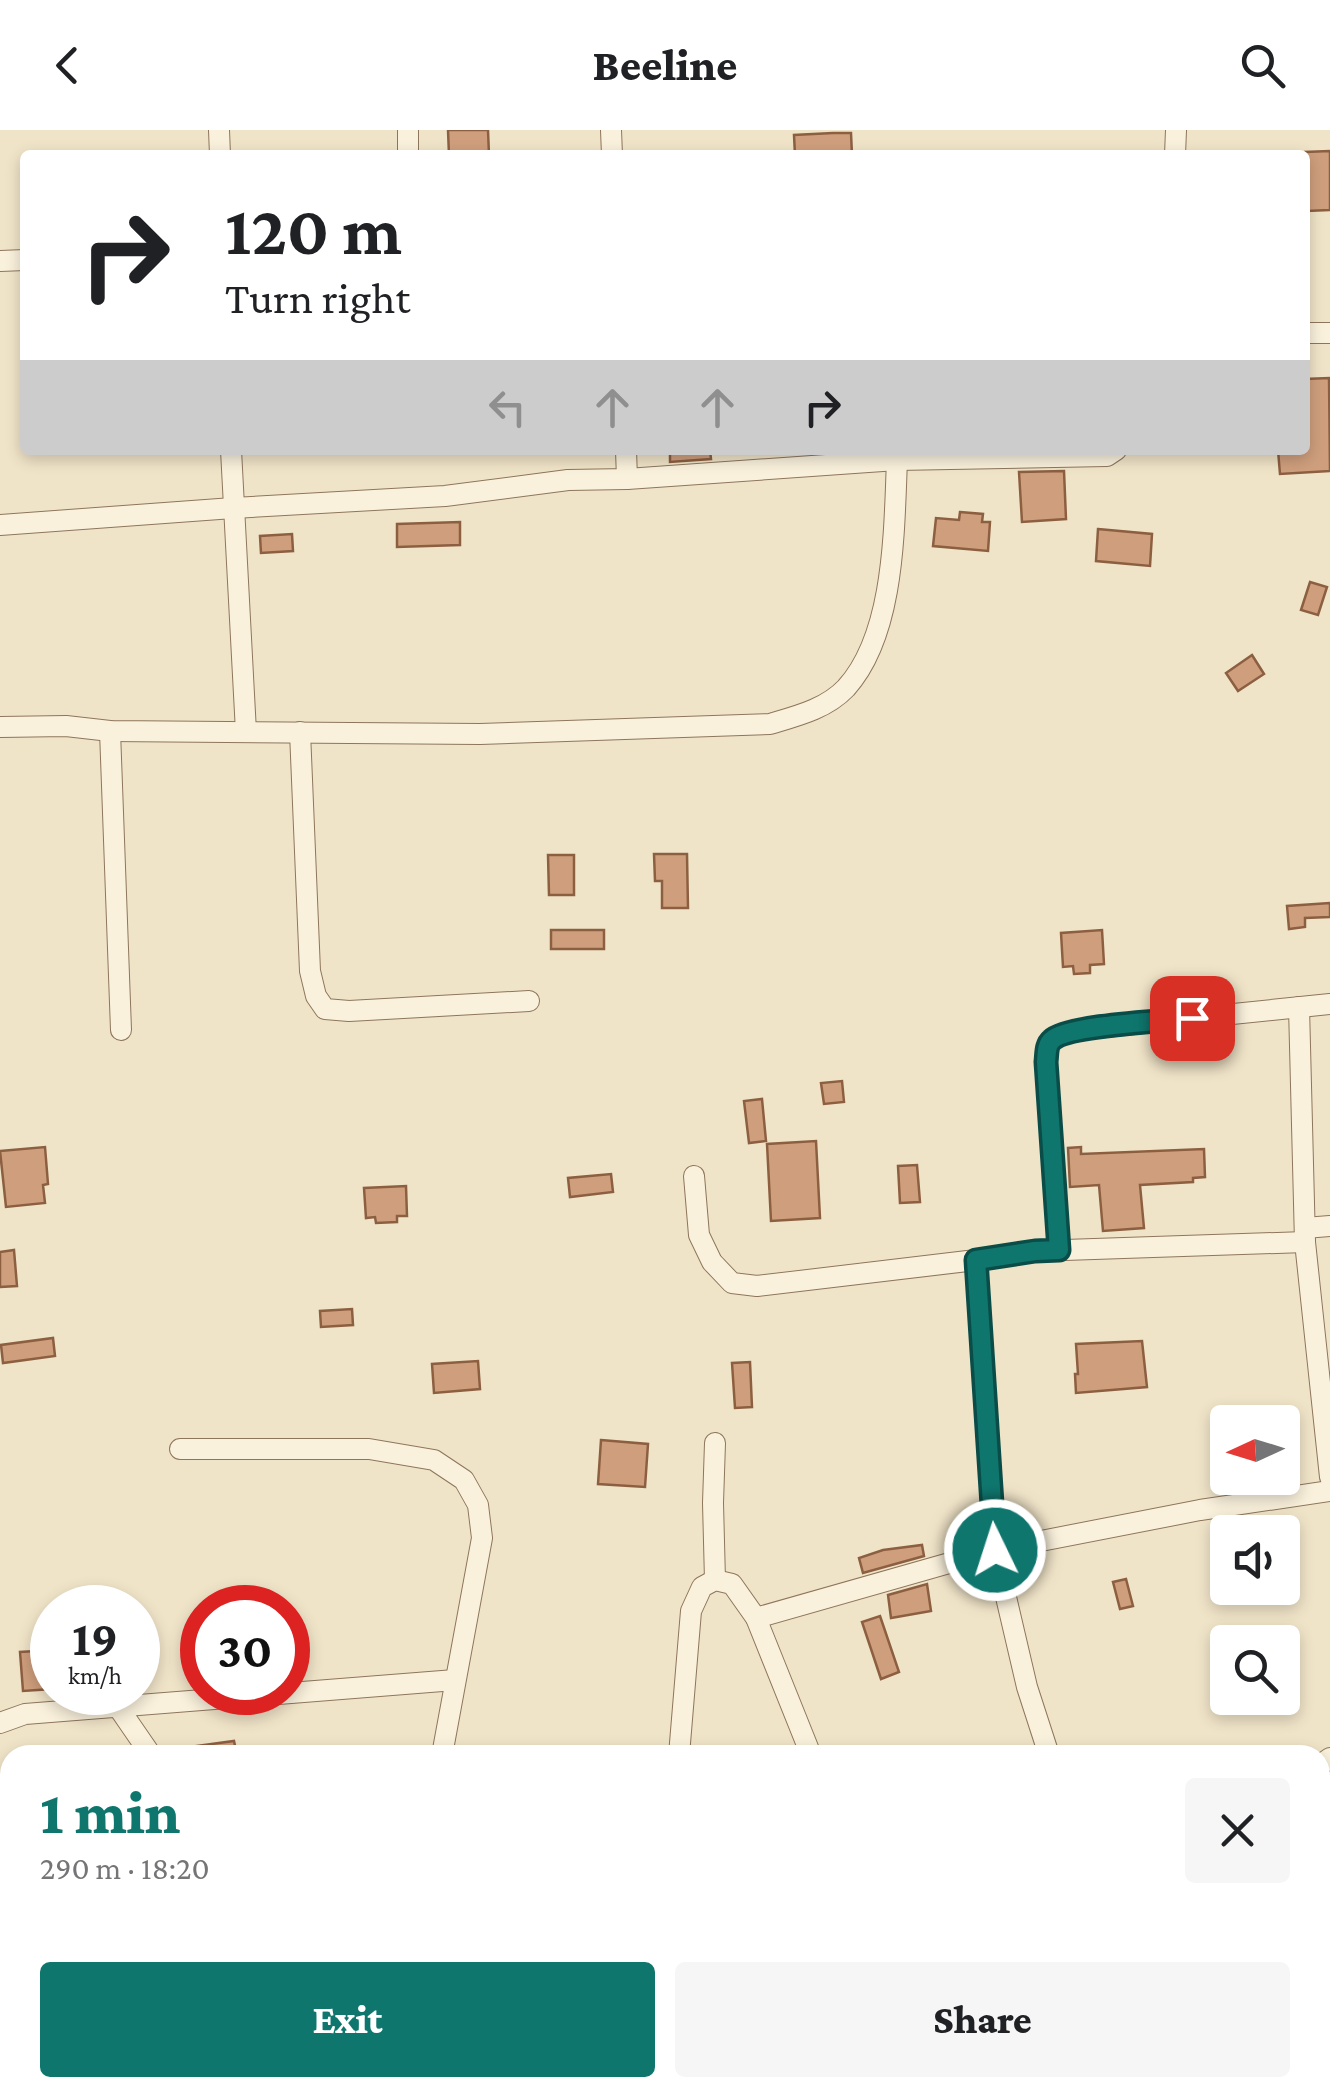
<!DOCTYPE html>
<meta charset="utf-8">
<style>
:root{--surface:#fff;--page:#f6f6f6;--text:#202124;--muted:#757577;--accent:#0f766e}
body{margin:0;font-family:"Crimson Pro",serif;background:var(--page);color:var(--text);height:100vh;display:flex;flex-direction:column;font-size:38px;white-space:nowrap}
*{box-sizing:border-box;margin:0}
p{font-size:32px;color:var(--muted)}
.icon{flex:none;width:55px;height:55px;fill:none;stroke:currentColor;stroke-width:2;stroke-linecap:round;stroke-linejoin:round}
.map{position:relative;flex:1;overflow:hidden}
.drawer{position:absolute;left:0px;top:1615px;width:1330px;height:352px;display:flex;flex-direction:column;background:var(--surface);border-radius:30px 30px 0 0;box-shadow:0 5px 15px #0003}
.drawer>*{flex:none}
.guide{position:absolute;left:20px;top:20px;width:1290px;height:305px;border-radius:10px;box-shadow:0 5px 15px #0003;background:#fff;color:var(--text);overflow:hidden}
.needle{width:65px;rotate:266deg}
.controls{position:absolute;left:1210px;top:1275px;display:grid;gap:20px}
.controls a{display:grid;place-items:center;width:90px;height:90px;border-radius:10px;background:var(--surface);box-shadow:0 5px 15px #0003;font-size:50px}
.speed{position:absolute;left:30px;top:1455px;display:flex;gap:20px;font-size:50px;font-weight:700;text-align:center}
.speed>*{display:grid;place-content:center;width:130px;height:130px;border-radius:50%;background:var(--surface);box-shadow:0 5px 15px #0003;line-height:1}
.speed small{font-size:25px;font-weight:400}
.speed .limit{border:15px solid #d22;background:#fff;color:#111}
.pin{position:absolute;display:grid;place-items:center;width:85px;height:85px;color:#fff;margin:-42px;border-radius:20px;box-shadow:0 5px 15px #0006}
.me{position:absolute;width:110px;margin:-55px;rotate:356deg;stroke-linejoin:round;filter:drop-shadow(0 0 8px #0008)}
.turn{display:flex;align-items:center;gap:35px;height:210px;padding:0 40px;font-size:45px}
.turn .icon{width:130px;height:130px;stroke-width:2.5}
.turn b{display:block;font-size:70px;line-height:85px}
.lanes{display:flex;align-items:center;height:95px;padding:0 40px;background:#0003;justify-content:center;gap:50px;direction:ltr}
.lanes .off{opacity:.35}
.round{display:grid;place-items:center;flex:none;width:105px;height:105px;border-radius:10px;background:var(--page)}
.headline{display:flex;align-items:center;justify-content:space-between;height:170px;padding:0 40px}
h1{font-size:60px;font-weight:800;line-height:75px;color:var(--accent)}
.button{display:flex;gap:20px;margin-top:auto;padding:20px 40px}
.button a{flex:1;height:115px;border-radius:10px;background:var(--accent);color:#fff;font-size:40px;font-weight:800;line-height:115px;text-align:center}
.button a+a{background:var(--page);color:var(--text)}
header{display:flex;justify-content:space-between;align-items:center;height:130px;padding:0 40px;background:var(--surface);font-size:45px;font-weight:800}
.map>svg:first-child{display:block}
.building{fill:#cf9f7d;stroke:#8d5f41;stroke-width:2.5}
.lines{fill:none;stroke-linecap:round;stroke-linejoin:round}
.minor-casing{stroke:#8d765c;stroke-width:22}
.minor{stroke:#faf1dc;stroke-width:20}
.route-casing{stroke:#0a4d48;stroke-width:25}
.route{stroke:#0f766e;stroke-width:18}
</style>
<header><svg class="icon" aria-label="back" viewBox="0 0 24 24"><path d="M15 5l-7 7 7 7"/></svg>Beeline<svg class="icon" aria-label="search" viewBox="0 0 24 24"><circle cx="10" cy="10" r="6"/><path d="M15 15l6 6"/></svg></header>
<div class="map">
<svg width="1330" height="1966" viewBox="0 0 1330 1966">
<rect width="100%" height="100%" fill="#f0e4c8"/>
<!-- building -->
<g class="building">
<path d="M448,0H488L489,25H449Z"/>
<path d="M833,3H851L852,25H795L794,5Z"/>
<path d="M1330,21V80L1307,81L1305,22Z"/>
<path d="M1329,248L1330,341L1280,344L1278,320H1305V249Z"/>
<path d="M670,320H710L711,329L670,332Z"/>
<path d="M1064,341L1066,389L1022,392L1019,342Z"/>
<path d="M960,382L983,384L982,392H990L988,421L933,416L936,388L959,390Z"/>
<path d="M460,392V415L397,417V394Z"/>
<path d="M1098,399L1152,404L1150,436L1096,431Z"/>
<path d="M292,404L293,421L261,423L260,406Z"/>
<path d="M1310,452L1327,457L1318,485L1301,480Z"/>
<path d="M1252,525L1264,544L1238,561L1226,543Z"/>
<path d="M654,724H687L688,778H662V751H655Z"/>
<path d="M548,725H574V765H549Z"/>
<path d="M1330,773V787L1305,788V797L1289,799L1287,776Z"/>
<rect x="551" y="800" width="53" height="19"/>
<path d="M1102,800L1104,834L1090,835V843L1074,844L1073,836L1063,837L1061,803Z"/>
<path d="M842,951L844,972L824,974L821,953Z"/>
<path d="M762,969L766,1011L749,1013L744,971Z"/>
<path d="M816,1011L820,1088L771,1091L767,1014Z"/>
<path d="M45,1017L48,1054L43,1055L45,1073L6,1077L0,1021Z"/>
<path d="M1081,1017V1024L1204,1019L1205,1047L1193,1048V1052L1140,1055L1144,1098L1103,1101L1099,1055L1070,1057L1068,1018Z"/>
<path d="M917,1035L920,1072L900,1073L898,1036Z"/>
<path d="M611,1044L613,1062L570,1067L568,1048Z"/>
<path d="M406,1056L407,1086H397V1092L376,1093L375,1087L366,1088L364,1058Z"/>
<path d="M14,1120L17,1156L0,1157V1122Z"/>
<path d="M352,1179L353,1195L321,1197L320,1181Z"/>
<path d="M53,1208L55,1226L3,1233L1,1215Z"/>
<path d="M1142,1211L1147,1257L1076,1263L1075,1244H1078L1076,1214Z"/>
<path d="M478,1231L480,1259L434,1263L432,1234Z"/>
<path d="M750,1232L752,1277L735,1278L732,1233Z"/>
<path d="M601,1310L648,1314L645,1357L598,1354Z"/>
<path d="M922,1415L924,1426L863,1443L859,1428L883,1420Z"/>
<path d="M1126,1449L1133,1476L1120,1479L1113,1452Z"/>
<path d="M927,1454L931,1481L891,1488L888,1465Z"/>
<path d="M880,1486L899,1542L881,1549L862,1492Z"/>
<path d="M52,1520V1559L23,1561L20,1522Z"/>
<path d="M234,1611L237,1625H190L189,1617Z"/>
</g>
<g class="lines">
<!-- minor casing -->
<g class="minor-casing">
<g id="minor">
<path d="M219,0L220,25"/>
<path d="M408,0V25"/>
<path d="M611,0L612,25"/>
<path d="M1175,25L1176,0"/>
<path d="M0,131L25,130"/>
<path d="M1305,203H1330"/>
<path d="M231,320L246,602"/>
<path d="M626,320L627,349"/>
<path d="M0,395L233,378L445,366L568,350L627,349L897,330L1107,326L1116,320"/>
<path d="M0,597L66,596L110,601L480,604L770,594C797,586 826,579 846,558C895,504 894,400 897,330"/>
<path d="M110,601L121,900"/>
<path d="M300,602L310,841L316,866L325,879L349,881L529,871"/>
<path d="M1299,877L1305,1112L1330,1347"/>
<path d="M694,1046L699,1105L712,1132L732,1153L757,1156L976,1130L1035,1121L1305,1112"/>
<path d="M1305,1098L1330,1096"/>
<path d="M1059,1120L1046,932C1049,900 1058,906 1086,899L1330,874"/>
<path d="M976,1130L995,1420L1027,1557L1049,1625"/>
<path d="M715,1313L713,1373L715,1450"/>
<path d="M180,1319H369L434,1330L464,1350L478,1375L482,1408L442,1625"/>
<path d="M756,1488L995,1420L1200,1380L1330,1361"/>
<path d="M118,1577L151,1625"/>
<path d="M0,1593L25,1584L455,1550"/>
<path d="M679,1625L691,1481L702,1457L715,1450L732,1454L756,1488L811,1625"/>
<path d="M1320,1635L1330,1628"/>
<path d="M1320,1798L1330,1793"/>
<path d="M934,1958L937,1966"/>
<path d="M32,1966L47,1958"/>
<path d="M570,1966L577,1958"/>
<path d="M966,1966L985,1958"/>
</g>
</g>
<!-- minor -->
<use href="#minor" class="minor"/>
</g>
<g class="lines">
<!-- route casing -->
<g class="route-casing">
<path id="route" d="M995,1420L976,1130L1035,1121L1059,1120L1046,932C1047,924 1046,915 1052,910C1068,895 1166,891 1192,888"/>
</g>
<!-- route -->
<use href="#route" class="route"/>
</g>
</svg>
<div class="controls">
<a><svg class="needle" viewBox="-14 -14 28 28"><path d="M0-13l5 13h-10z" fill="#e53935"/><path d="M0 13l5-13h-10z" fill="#757577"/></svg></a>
<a><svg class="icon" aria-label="sound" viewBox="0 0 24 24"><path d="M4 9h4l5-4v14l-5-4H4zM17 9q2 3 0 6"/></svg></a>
<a><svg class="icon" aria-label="search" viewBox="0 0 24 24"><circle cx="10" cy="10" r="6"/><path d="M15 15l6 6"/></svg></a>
</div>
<div class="speed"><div>19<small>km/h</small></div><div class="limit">30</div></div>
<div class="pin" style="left:1192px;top:888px;background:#d93025"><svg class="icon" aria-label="arrive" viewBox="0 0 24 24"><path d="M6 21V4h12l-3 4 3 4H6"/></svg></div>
<svg class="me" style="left:995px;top:1420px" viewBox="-20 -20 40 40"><circle r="17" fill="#0f766e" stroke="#fff" stroke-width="3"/><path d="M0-11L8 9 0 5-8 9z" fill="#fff"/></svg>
<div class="guide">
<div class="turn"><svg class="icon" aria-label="right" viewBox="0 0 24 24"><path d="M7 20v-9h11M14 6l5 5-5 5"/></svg><div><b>120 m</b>Turn right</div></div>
<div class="lanes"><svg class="icon off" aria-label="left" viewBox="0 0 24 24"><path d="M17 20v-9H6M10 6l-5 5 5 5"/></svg><svg class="icon off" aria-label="ahead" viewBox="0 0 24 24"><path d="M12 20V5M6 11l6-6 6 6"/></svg><svg class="icon off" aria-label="ahead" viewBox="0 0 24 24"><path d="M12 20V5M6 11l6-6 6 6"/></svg><svg class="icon" aria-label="right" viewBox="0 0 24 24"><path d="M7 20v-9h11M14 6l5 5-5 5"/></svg></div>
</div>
<section class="drawer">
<div class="headline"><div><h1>1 min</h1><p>290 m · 18:20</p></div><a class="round"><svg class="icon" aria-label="close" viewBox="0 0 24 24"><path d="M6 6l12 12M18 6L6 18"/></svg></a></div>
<div class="button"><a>Exit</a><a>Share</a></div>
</section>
</div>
